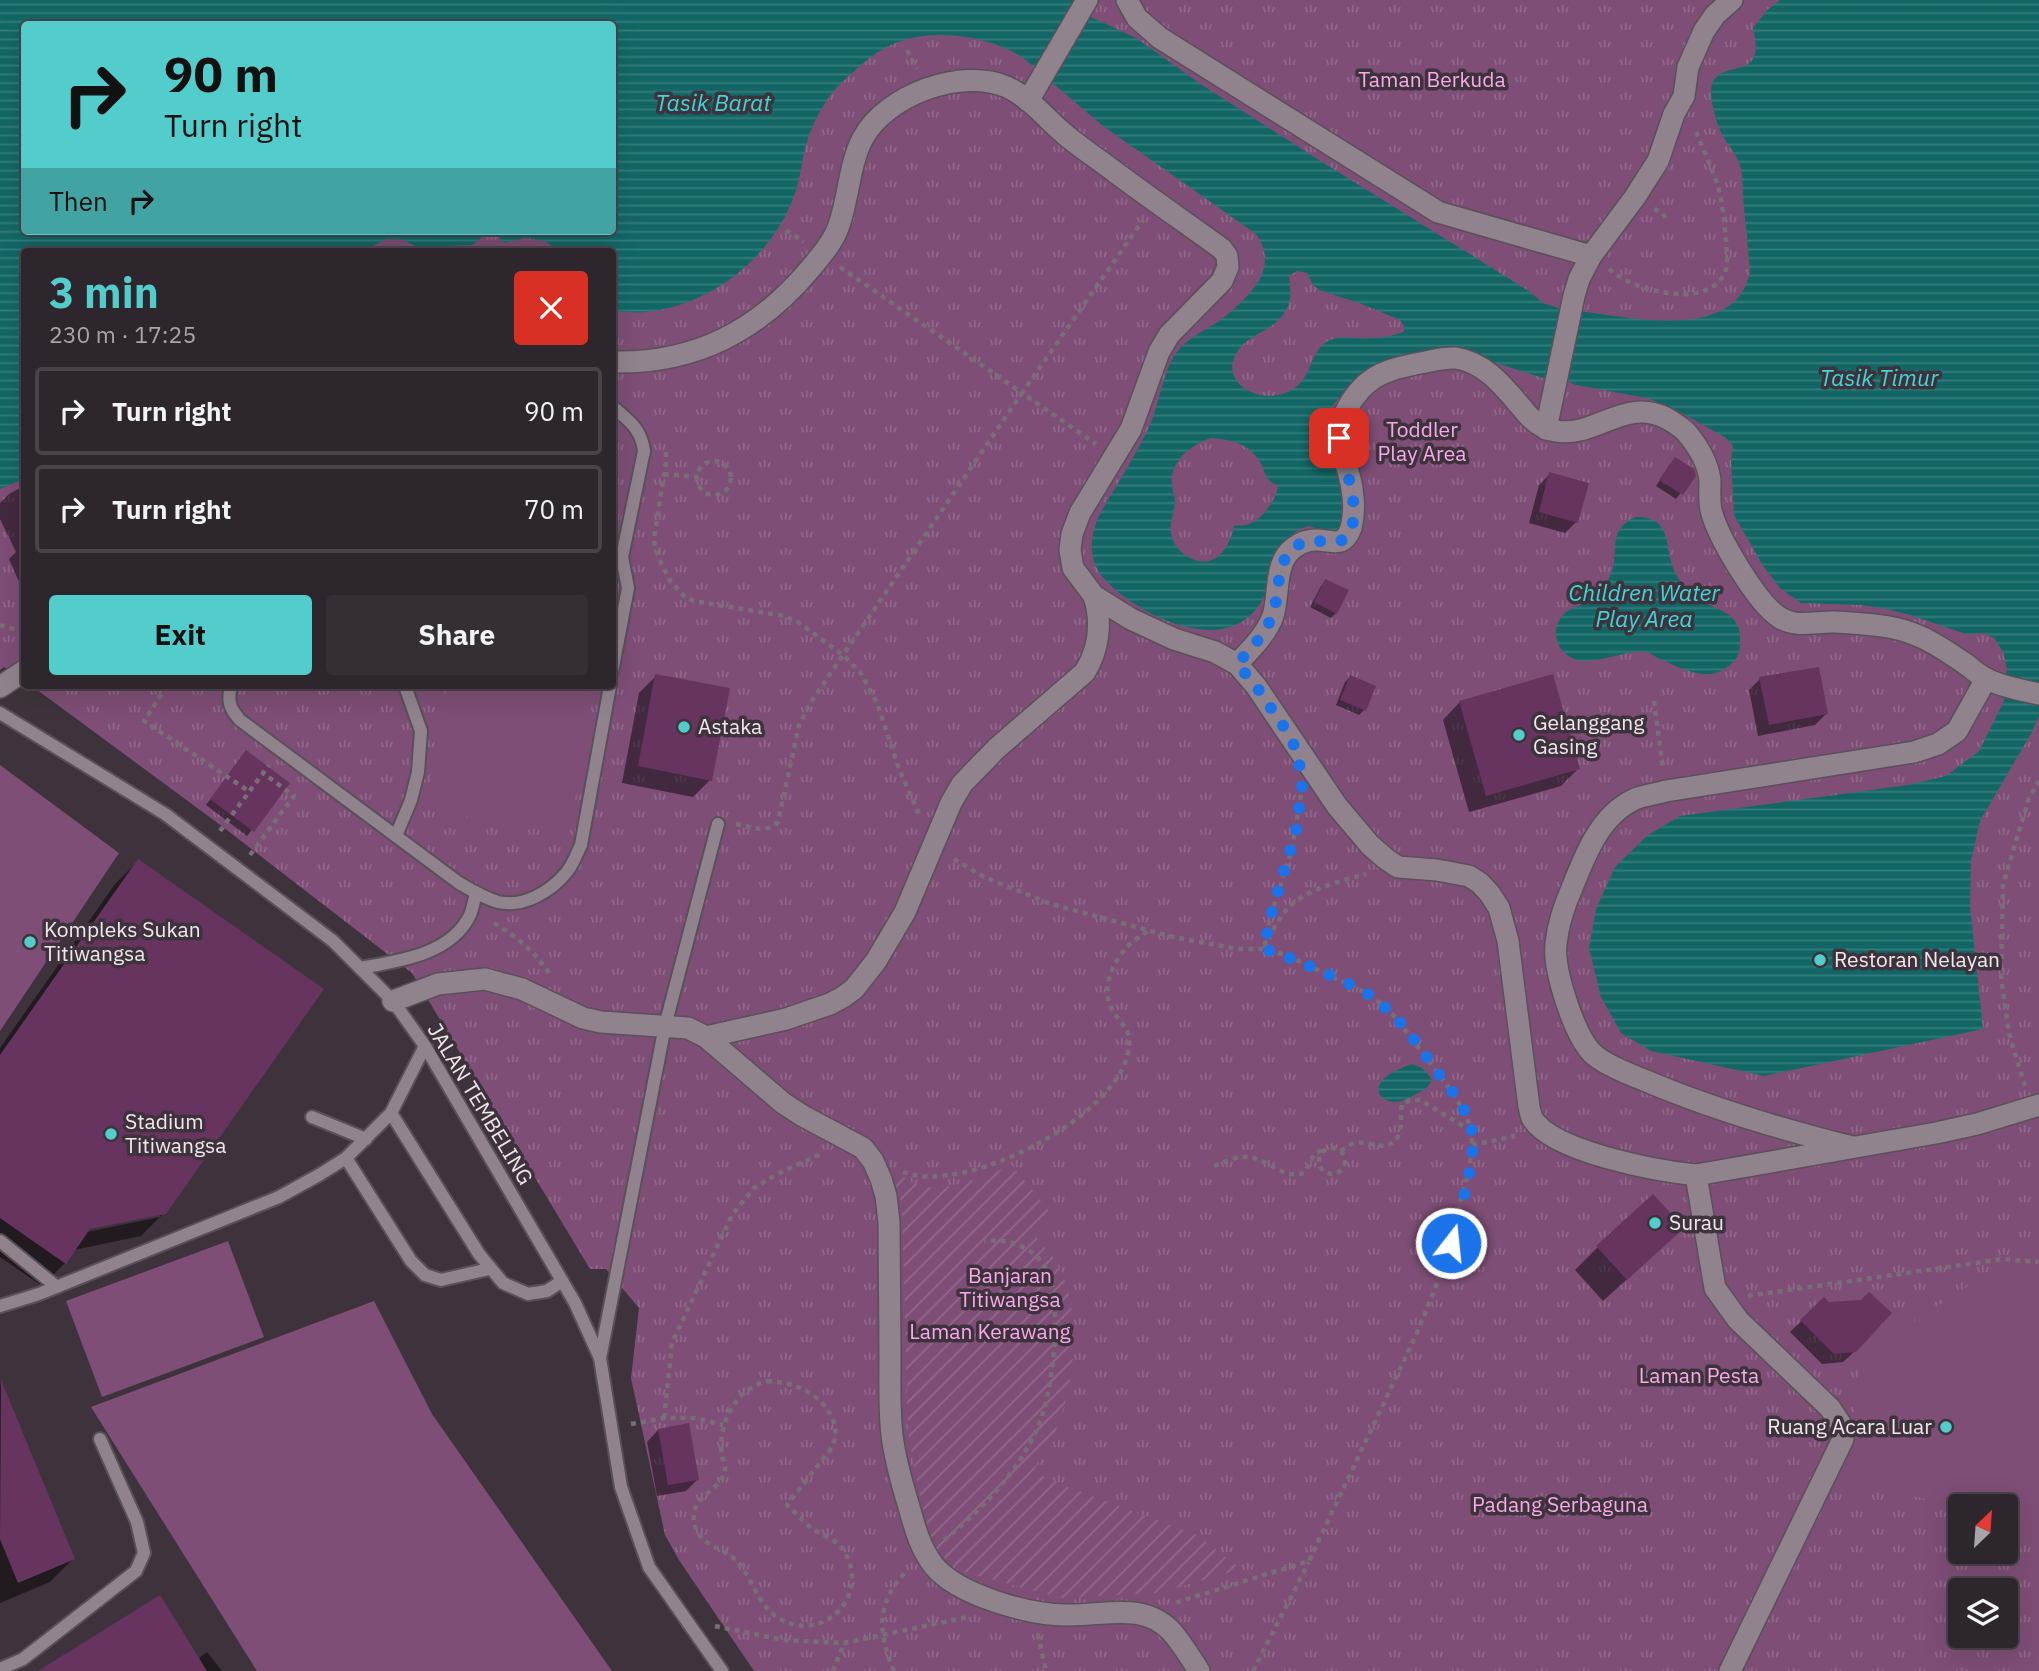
<!DOCTYPE html>
<meta charset="utf-8">
<style>
:root{--surface:#2e262d;--page:#362e35;--text:#f1f3f6;--muted:#a7a5aa;--line:#494349;--accent:#53cdcb}
body{margin:0;font-family:"IBM Plex Sans",sans-serif;background:var(--page);color:var(--text);height:100vh;display:flex;flex-direction:column;font-size:26px;white-space:nowrap}
*{box-sizing:border-box;margin:0}
p{font-size:23px;color:var(--muted)}
.icon{flex:none;width:38px;height:38px;fill:none;stroke:currentColor;stroke-width:2;stroke-linecap:round;stroke-linejoin:round}
.map{position:relative;flex:1;overflow:hidden}
.sheet{position:absolute;left:21px;top:248px;width:595px;height:441px;display:flex;flex-direction:column;background:var(--surface);border-radius:7px;box-shadow:0 7px 28px #0002,0 0 0 2px var(--line)}
.sheet>*{flex:none}
.guide{position:absolute;left:21px;top:21px;width:595px;height:214px;border-radius:7px;box-shadow:0 7px 28px #0002,0 0 0 2px var(--line);background:#53cdcb;color:#111;overflow:hidden}
.needle{width:46px;rotate:25deg}
.controls{position:absolute;left:1948px;top:1494px;display:grid;gap:14px}
.controls a{display:grid;place-items:center;width:70px;height:70px;border-radius:7px;background:var(--surface);box-shadow:0 7px 28px #0002,0 0 0 2px var(--line);font-size:35px}
.pin{position:absolute;display:grid;place-items:center;width:60px;height:60px;color:#fff;margin:-30px;border-radius:14px;box-shadow:0 4px 10px #0006}
.me{position:absolute;width:77px;margin:-38px;rotate:16deg;stroke-linejoin:round;filter:drop-shadow(0 0 5px #0008)}
.turn{display:flex;align-items:center;gap:24px;height:147px;padding:0 28px;font-size:32px}
.turn .icon{width:91px;height:91px;stroke-width:2.5}
.turn b{display:block;font-size:49px;line-height:60px}
.then{display:flex;align-items:center;height:66px;padding:0 28px;background:#0003;gap:14px;font-size:26px}
.round{display:grid;place-items:center;flex:none;width:74px;height:74px;border-radius:7px;background:var(--page)}
.headline{display:flex;align-items:center;justify-content:space-between;height:119px;padding:0 28px}
h1{font-size:42px;font-weight:700;line-height:52px;color:var(--accent)}
.action{display:flex;gap:14px;margin-top:auto;padding:14px 28px}
.action a{flex:1;height:80px;border-radius:7px;background:var(--accent);color:#111;font-size:28px;font-weight:700;line-height:80px;text-align:center}
.action a+a{background:var(--page);color:var(--text)}
ul{padding:0;list-style:none}
li{display:flex;align-items:center;gap:21px;height:88px;margin:0 14px 10px;padding:0 14px;border:4px solid var(--line);border-radius:7px}
li div{flex:1}
li b{display:block;font-size:26px}
li em{font-style:normal}
.map>svg:first-child{display:block}
.park{fill:url(#park-tufts);fill-rule:evenodd}
.garden{fill:url(#garden-furrows)}
.pitch{fill:#7e4e76}
.water{fill:url(#water-rules);fill-rule:evenodd}
.shadow{fill:#0007;fill-rule:evenodd}
.building{fill:#67345f}
.lines{fill:none;stroke-linecap:round;stroke-linejoin:round}
.lane-casing{stroke:#5a5058;stroke-width:16}
.street-casing{stroke:#5a5058;stroke-width:24}
.path{stroke:#786e76;stroke-width:4.5;stroke-dasharray:5 5;stroke-linecap:butt}
.lane{stroke:#90838d;stroke-width:12}
.street{stroke:#90838d;stroke-width:21}
.route{stroke:#1a73e8;stroke-width:12;stroke-dasharray:0 21.6}
.poi-dot{fill:#53cdcb;stroke:#3e333c;stroke-width:2.5}
.labels{text-anchor:middle;stroke-width:7;stroke-linejoin:round;paint-order:stroke}
.park-label{font-size:21px;fill:#f8a9ea;stroke:#3e333c}
.poi-label{font-size:21px;fill:#f0e8ee;stroke:#3e333c;text-anchor:start}
.street-label{font-size:21px;fill:#f0e8ee;stroke:#3e333c}
.water-label{font-size:23px;font-style:italic;fill:#3dd7d5;stroke:#3e333c}
</style>
<div class="map">
<svg width="2039" height="1671" viewBox="0 0 2039 1671">
<defs>
<pattern id="park-tufts" width="24" height="20" patternUnits="userSpaceOnUse" patternTransform="scale(1.75)"><rect width="24" height="20" fill="#7e4e76"/><path d="M3 7l-1-3M5 7V3M7 7l1-3M15 17l-1-3M17 17v-4M19 17l1-3" fill="none" stroke="#91688a"/></pattern>
<pattern id="garden-furrows" width="10" height="10" patternUnits="userSpaceOnUse" patternTransform="scale(1.75)"><rect width="10" height="10" fill="#7e4e76"/><path d="M-1 1l2-2M0 10L10 0M9 11l2-2" fill="none" stroke="#91688a"/></pattern>
<pattern id="water-rules" width="6" height="5" patternUnits="userSpaceOnUse" patternTransform="scale(1.75)"><rect width="6" height="5" fill="#126766"/><path d="M0 2.5h6" fill="none" stroke="#357d7c"/></pattern>
</defs>
<rect width="100%" height="100%" fill="#3e333c"/>
<!-- park -->
<path class="park" d="M0,0H2039V1671H754L679,1560L665,1535L631,1378L639,1308L606,1269H590L412,973L223,827L32,686H612V252H24V680L4,667L0,670ZM24,24H612V231H24ZM1960,1507H2006V1552H1960ZM1960,1591H2006V1636H1960Z"/>
<!-- garden -->
<path class="garden" d="M1012,1165L1050,1212L1034,1234C1041,1244 1052,1253 1057,1264C1084,1311 1075,1392 1052,1439C1046,1450 1038,1461 1033,1472L1089,1495L1197,1535L1241,1569L1159,1593L1061,1598L960,1571L947,1562L929,1533L917,1482L908,1432L902,1207L898,1191L892,1179L900,1175C906,1178 914,1184 920,1186C947,1193 988,1175 1012,1165Z"/>
<!-- pitch -->
<g class="pitch">
<path d="M447,686H595L569,835L425,809Z"/>
<path d="M0,765L119,853L0,1031Z"/>
<path d="M228,1241L264,1337L102,1397L66,1301Z"/>
<path d="M2004,1263L2039,1266V1524L2006,1516V1507H1962L1845,1481L1860,1372L1877,1345Z"/>
<path d="M374,1301L432,1414L612,1671H257L91,1407Z"/>
</g>
<!-- water -->
<g class="water">
<path d="M0,0H1072L1076,3L1037,69C1030,64 1023,57 1015,53C980,34 927,28 891,45C876,52 864,62 852,73C843,81 833,90 827,100C817,115 809,132 805,149C801,165 800,180 794,196C772,257 712,305 646,312C638,313 628,312 620,312L613,305L612,252H559L545,241L525,238L504,243L494,231H612V24H24V231H489L473,245L417,247L403,240L387,239L361,252H24V479L0,489Z"/>
<path d="M1780,0H2039V716L2032,732L1980,821L1971,861L1970,906L1983,1029L1764,1076L1651,1051L1621,1033L1601,997L1589,949L1596,909L1615,867L1648,835L1680,816L1908,785L1946,776L1979,751L2004,701L2007,669L2003,652L1994,638L1984,633L1966,634L1910,615L1886,609L1861,605L1801,603L1781,589L1763,566L1734,515L1731,460L1733,446L1726,438L1671,407L1646,398L1576,385L1567,381L1579,311C1629,317 1736,343 1750,272C1748,247 1745,221 1743,196C1742,187 1743,178 1741,169C1738,156 1729,147 1723,136C1717,126 1708,95 1712,84C1723,57 1767,84 1753,28L1767,10Z"/>
<path d="M1087,15L1136,38L1202,85L1319,160L1529,291L1543,303L1565,310L1552,375L1543,378L1458,351L1399,357L1368,368L1347,388L1327,412L1323,421L1322,430L1324,439L1336,468L1341,495L1342,514L1340,526L1335,533L1308,526C1266,540 1278,581 1257,608C1221,656 1139,615 1106,581C1088,562 1089,541 1098,518C1114,488 1134,459 1148,429C1160,404 1161,376 1176,353C1187,338 1204,331 1219,321C1234,310 1250,295 1260,279C1268,263 1266,247 1256,234L1103,126L1049,80ZM1297,271L1307,273L1313,285L1319,290L1359,303L1400,320L1404,326V332C1394,335 1383,338 1372,338C1358,340 1343,334 1330,340C1306,351 1315,385 1282,394C1253,403 1216,378 1240,348C1252,333 1273,331 1285,312C1293,300 1290,290 1289,276ZM1211,438C1230,439 1252,445 1261,464C1266,474 1265,481 1278,485C1277,499 1261,522 1246,525C1242,526 1238,525 1234,526C1229,551 1212,573 1185,555C1178,550 1172,541 1171,533C1169,522 1175,511 1175,500C1174,495 1172,490 1172,484C1169,462 1192,444 1211,438Z"/>
<path d="M1635,517C1675,516 1663,550 1676,574C1680,582 1685,590 1692,595C1712,611 1743,609 1740,643C1740,651 1739,656 1733,662C1712,685 1684,670 1660,659C1656,657 1650,653 1646,652C1631,650 1604,660 1588,661C1566,663 1547,640 1560,619C1567,607 1580,607 1591,600C1598,595 1603,588 1608,580C1623,554 1603,533 1635,517Z"/>
<path d="M1411,1064C1422,1066 1426,1071 1432,1080C1429,1087 1423,1091 1416,1094C1409,1098 1402,1102 1395,1102C1379,1102 1372,1087 1386,1077C1393,1071 1402,1068 1411,1064Z"/>
</g>
<!-- shadow -->
<g class="shadow">
<path d="M1670,464L1694,476L1676,499L1656,486Z"/>
<path d="M1550,474L1576,522L1565,533L1529,523L1539,485Z"/>
<path d="M24,486V593L9,559L16,552L0,519V503L9,494Z"/>
<path d="M1326,581L1336,613L1331,618L1310,607L1321,586Z"/>
<path d="M656,676L710,780L693,797L622,783L639,693Z"/>
<path d="M1350,677L1364,710L1359,715L1336,705L1345,682Z"/>
<path d="M1760,679L1826,714L1815,725L1758,736L1749,690Z"/>
<path d="M1460,702L1578,769L1561,786L1469,812L1443,720Z"/>
<path d="M242,758L288,784L247,836L206,805Z"/>
<path d="M138,861L165,1212L141,1236L74,1250L65,1263L42,1286L0,1257V1048L115,884ZM160,1213V1217L82,1233L81,1229Z"/>
<path d="M1597,1248L1659,1250L1603,1301L1575,1270Z"/>
<path d="M1824,1299L1855,1351L1843,1362L1822,1364L1790,1332Z"/>
<path d="M0,1383L73,1559L50,1582L0,1603Z"/>
<path d="M658,1430L698,1479L686,1491L657,1496L647,1442Z"/>
<path d="M207,1652L222,1671H41L198,1659Z"/>
</g>
<!-- building -->
<g class="building">
<path d="M1675,457L1694,469L1696,476L1683,495L1659,480Z"/>
<path d="M1549,472L1589,483L1578,523L1539,512Z"/>
<path d="M1325,579L1349,590L1337,614L1314,602Z"/>
<path d="M1819,667L1828,714L1769,725L1759,677Z"/>
<path d="M655,674L730,688L712,781L638,766Z"/>
<path d="M1553,674L1580,769L1486,796L1459,701Z"/>
<path d="M1350,675L1376,686L1366,711L1340,700Z"/>
<path d="M246,750L290,783L254,832L210,799Z"/>
<path d="M138,859L324,989L166,1214L90,1229L66,1264L0,1218V1055Z"/>
<path d="M1653,1194L1684,1228L1627,1280L1596,1246Z"/>
<path d="M1869,1292L1892,1313L1856,1352L1834,1354L1800,1320L1824,1297L1829,1302L1861,1300Z"/>
<path d="M1,1380L75,1559L18,1583L0,1539Z"/>
<path d="M689,1423L699,1480L668,1485L658,1429Z"/>
<path d="M160,1595L207,1671H38Z"/>
</g>
<g class="lines">
<!-- lane casing -->
<g class="lane-casing">
<g id="lane">
<path d="M612,406C629,421 641,428 644,451L622,557L628,588L612,672"/>
<path d="M231,686C227,701 230,709 240,720L459,883C471,890 484,898 498,902C523,908 550,892 566,873C573,865 576,855 581,845L610,686"/>
<path d="M0,713L165,814L333,941L393,1001L425,1046L575,1303L600,1358L621,1487L649,1567L722,1671"/>
<path d="M396,836L411,800L418,772L421,731L405,686"/>
<path d="M360,968C398,961 451,955 470,915C473,908 474,900 476,893"/>
<path d="M391,1113L479,1254L503,1283L528,1294L547,1291L562,1281"/>
<path d="M312,1117L366,1139"/>
<path d="M346,1158L411,1261L425,1275L441,1280L489,1269"/>
<path d="M0,1241L57,1287"/>
<path d="M0,1306L39,1294L279,1197L319,1175L346,1158L391,1113L425,1046"/>
<path d="M600,1358L665,1026L718,824"/>
<path d="M0,1669L23,1659L136,1571L144,1553L137,1522L100,1439"/>
</g>
</g>
<!-- street casing -->
<g class="street-casing">
<g id="street">
<path d="M1127,0L1137,18L1160,38L1438,212L1591,256"/>
<path d="M1028,101L1087,0"/>
<path d="M612,362C695,364 758,331 810,269C821,256 834,241 839,225C849,197 849,164 863,138C886,95 962,67 1007,87C1031,98 1048,121 1068,137C1083,149 1099,160 1115,172C1150,198 1186,223 1222,249L1227,256L1228,267L1222,281L1169,335L1159,352L1131,429L1080,513L1072,534L1070,550L1073,568L1094,596L1131,619L1174,639L1215,652L1237,664L1256,686L1337,806L1370,845L1386,859L1398,867L1437,870L1469,876L1480,883L1490,894L1499,908L1508,941L1529,1107C1530,1111 1531,1115 1532,1118C1552,1152 1658,1171 1696,1175L1715,1288L1738,1320L1830,1408L1840,1423L1843,1439L1730,1671"/>
<path d="M1546,429L1574,296L1579,279L1591,256L1635,197L1658,161L1674,114L1684,96L1688,67L1704,31L1715,15L1732,0"/>
<path d="M1237,664C1250,650 1266,635 1273,616C1279,597 1275,567 1289,552C1296,545 1306,540 1316,540C1333,540 1343,549 1351,528C1356,509 1353,486 1347,468C1344,458 1340,449 1339,439C1339,419 1351,398 1365,385C1380,371 1400,367 1420,363C1432,361 1444,357 1456,358C1486,363 1504,387 1522,408C1531,420 1541,429 1556,431C1596,438 1624,397 1666,418C1673,422 1681,427 1686,432C1697,445 1708,463 1710,480C1710,490 1709,501 1711,510C1717,536 1757,603 1779,617C1795,628 1814,622 1832,622C1853,623 1877,624 1898,629C1924,635 1945,650 1967,665C1973,670 1980,676 1987,679C2002,687 2022,690 2039,694"/>
<path d="M0,687L24,671"/>
<path d="M393,1001L438,984L485,979L522,989L583,1018L601,1022L688,1028L706,1037L783,1103L803,1116L863,1148L873,1161L881,1179L886,1196L889,1222C889,1266 890,1310 890,1355C890,1381 889,1409 892,1435C895,1460 902,1484 909,1507C915,1528 920,1548 934,1566C958,1595 1029,1615 1066,1615C1103,1616 1144,1601 1172,1632C1182,1644 1191,1658 1199,1671"/>
<path d="M706,1037L786,1019L830,1004L843,997L854,989L876,961L905,912L951,803L962,784L997,748L1085,672C1099,649 1102,622 1094,596"/>
<path d="M1852,1147C1780,1129 1712,1109 1644,1080C1631,1075 1602,1063 1592,1053C1574,1034 1553,970 1556,944C1558,924 1564,906 1572,888C1585,855 1600,815 1635,799C1644,795 1656,794 1666,791L1914,752L1938,744L1957,731L1986,679"/>
<path d="M1696,1175L1936,1133L1977,1124L2039,1105"/>
</g>
</g>
<!-- path -->
<g class="path">
<path d="M907,50L917,69"/>
<path d="M1654,209L1662,213L1668,221"/>
<path d="M786,230L804,242"/>
<path d="M840,267L1022,393L1143,220"/>
<path d="M1609,269C1629,285 1652,292 1678,294C1694,295 1716,291 1724,274C1729,265 1727,253 1726,243C1725,226 1723,207 1719,190C1713,170 1703,149 1695,130"/>
<path d="M666,452V462L654,538L655,547L659,559L671,582L685,597L694,601L784,616L798,622L843,655L860,672L877,703L899,769L919,814"/>
<circle cx="714" cy="478" r="17"/>
<path d="M664,474L698,477"/>
<path d="M0,625L24,632"/>
<path d="M167,686L144,721L250,792"/>
<path d="M1654,701L1663,769"/>
<path d="M1301,795L1291,853L1270,918L1264,949C1271,934 1278,918 1290,906C1310,888 1341,881 1366,874"/>
<path d="M736,824C752,827 765,834 778,822L799,725L811,702L1022,393L1096,444"/>
<path d="M220,831L269,765"/>
<path d="M250,855L294,796L263,773"/>
<path d="M954,859L984,877L1051,904L1173,937L1238,949H1264L1286,955L1362,991L1380,1003L1395,1017L1452,1092L1466,1115L1472,1132V1150L1467,1178L1441,1274L1416,1335L1309,1561L1175,1603"/>
<path d="M494,923C516,936 535,952 549,973"/>
<path d="M2025,1086L2009,1034L2001,976L2003,885L2029,798L2039,781"/>
<path d="M1472,1145L1515,1136"/>
<circle cx="1332" cy="1161" r="13"/>
<path d="M1341,1151C1345,1148 1350,1144 1355,1143C1370,1140 1386,1154 1397,1138C1404,1128 1399,1115 1402,1104L1410,1100H1420L1470,1130"/>
<path d="M1214,1166C1225,1162 1236,1156 1247,1157C1268,1158 1285,1182 1305,1172L1315,1153L1324,1150"/>
<path d="M903,1172C964,1196 1114,1119 1128,1053C1133,1030 1123,1027 1113,1011C1100,991 1112,963 1127,947C1133,941 1141,936 1148,931"/>
<path d="M1748,1296L2003,1259L2039,1262"/>
<path d="M767,1381C778,1382 789,1383 800,1388C824,1398 846,1425 830,1450L787,1505C795,1512 802,1520 810,1527C821,1535 837,1539 844,1551C872,1597 821,1646 777,1617C756,1603 753,1578 737,1561C725,1549 702,1546 696,1529C684,1497 721,1492 725,1471C726,1466 723,1460 722,1456C717,1425 735,1389 767,1381Z"/>
<path d="M664,1418L672,1343L732,1215L754,1188L777,1174L821,1154"/>
<path d="M631,1424L664,1418H695L723,1425"/>
<path d="M944,1540C982,1510 1017,1473 1037,1429C1053,1394 1063,1307 1047,1271C1036,1247 1008,1238 984,1241"/>
<path d="M715,1626L784,1640L844,1643L968,1617"/>
<path d="M1038,1634L1046,1671"/>
<path d="M833,1671L844,1643"/>
<path d="M894,1671C877,1632 876,1601 908,1570"/>
<path d="M1253,1671L1309,1562"/>
</g>
<!-- lane -->
<use href="#lane" class="lane"/>
<!-- street -->
<use href="#street" class="street"/>
</g>
<g class="lines">
<!-- route -->
<path class="route" d="M1339,438C1342,464 1366,514 1346,537C1334,551 1302,527 1285,559C1278,571 1279,588 1276,601C1271,629 1255,644 1237,664L1256,686L1292,739L1300,767L1302,786L1296,831L1270,918L1264,949C1290,957 1314,968 1338,979C1353,986 1368,992 1380,1003C1403,1022 1421,1049 1438,1073C1451,1090 1469,1111 1472,1133C1476,1164 1459,1213 1451,1243"/>
</g>
<!-- markers -->
<g class="poi-dot">
<circle cx="684" cy="727" r="7"/>
<circle cx="1519" cy="735" r="7"/>
<circle cx="30" cy="942" r="7"/>
<circle cx="1820" cy="960" r="7"/>
<circle cx="111" cy="1134" r="7"/>
<circle cx="1655" cy="1223" r="7"/>
<circle cx="1946" cy="1427" r="7"/>
</g>
<g class="labels">
<!-- park labels -->
<g class="park-label">
<text x="1432" y="87">Taman Berkuda</text>
<text x="1422" y="437">Toddler<tspan x="1422" dy="24">Play Area</tspan></text>
<text x="1010" y="1283">Banjaran<tspan x="1010" dy="24">Titiwangsa</tspan></text>
<text x="990" y="1339">Laman Kerawang</text>
<text x="1699" y="1383">Laman Pesta</text>
<text x="1560" y="1512">Padang Serbaguna</text>
</g>
<!-- poi labels -->
<g class="poi-label">
<text x="1533" y="730">Gelanggang<tspan x="1533" dy="24">Gasing</tspan></text>
<text x="698" y="734">Astaka</text>
<text x="44" y="937">Kompleks Sukan<tspan x="44" dy="24">Titiwangsa</tspan></text>
<text x="1834" y="967">Restoran Nelayan</text>
<text x="125" y="1129">Stadium<tspan x="125" dy="24">Titiwangsa</tspan></text>
<text x="1669" y="1230">Surau</text>
<text x="1932" y="1434" text-anchor="end">Ruang Acara Luar</text>
</g>
<!-- street labels -->
<g class="street-label">
<text transform="translate(480 1104) rotate(59)" y="7">JALAN TEMBELING</text>
</g>
<!-- water labels -->
<g class="water-label">
<text x="713" y="111">Tasik Barat</text>
<text x="1879" y="386">Tasik Timur</text>
<text x="1644" y="601">Children Water<tspan x="1644" dy="26">Play Area</tspan></text>
</g>
</g>
</svg>
<div class="controls">
<a><svg class="needle" viewBox="-14 -14 28 28"><path d="M0-13l5 13h-10z" fill="#e53935"/><path d="M0 13l5-13h-10z" fill="#a7a5aa"/></svg></a>
<a><svg class="icon" aria-label="layers" viewBox="0 0 24 24"><path d="M12 4l9 5-9 5-9-5zM3 14l9 5 9-5"/></svg></a>
</div>
<div class="pin" style="left:1339px;top:438px;background:#d93025"><svg class="icon" aria-label="arrive" viewBox="0 0 24 24"><path d="M6 21V4h12l-3 4 3 4H6"/></svg></div>
<svg class="me" style="left:1451px;top:1243px" viewBox="-20 -20 40 40"><circle r="17" fill="#1a73e8" stroke="#fff" stroke-width="3"/><path d="M0-11L8 9 0 5-8 9z" fill="#fff"/></svg>
<div class="guide">
<div class="turn"><svg class="icon" aria-label="right" viewBox="0 0 24 24"><path d="M7 20v-9h11M14 6l5 5-5 5"/></svg><div><b>90 m</b>Turn right</div></div>
<div class="then">Then<svg class="icon" aria-label="right" viewBox="0 0 24 24"><path d="M7 20v-9h11M14 6l5 5-5 5"/></svg></div>
</div>
<section class="sheet">
<div class="headline"><div><h1>3 min</h1><p>230 m · 17:25</p></div><a class="round" style="background:#d93025;color:#fff"><svg class="icon" aria-label="close" viewBox="0 0 24 24"><path d="M6 6l12 12M18 6L6 18"/></svg></a></div>
<ul>
<li><svg class="icon" aria-label="right" viewBox="0 0 24 24"><path d="M7 20v-9h11M14 6l5 5-5 5"/></svg><div><b>Turn right</b></div><em>90 m</em></li>
<li><svg class="icon" aria-label="right" viewBox="0 0 24 24"><path d="M7 20v-9h11M14 6l5 5-5 5"/></svg><div><b>Turn right</b></div><em>70 m</em></li>
</ul>
<div class="action"><a>Exit</a><a>Share</a></div>
</section>
</div>
